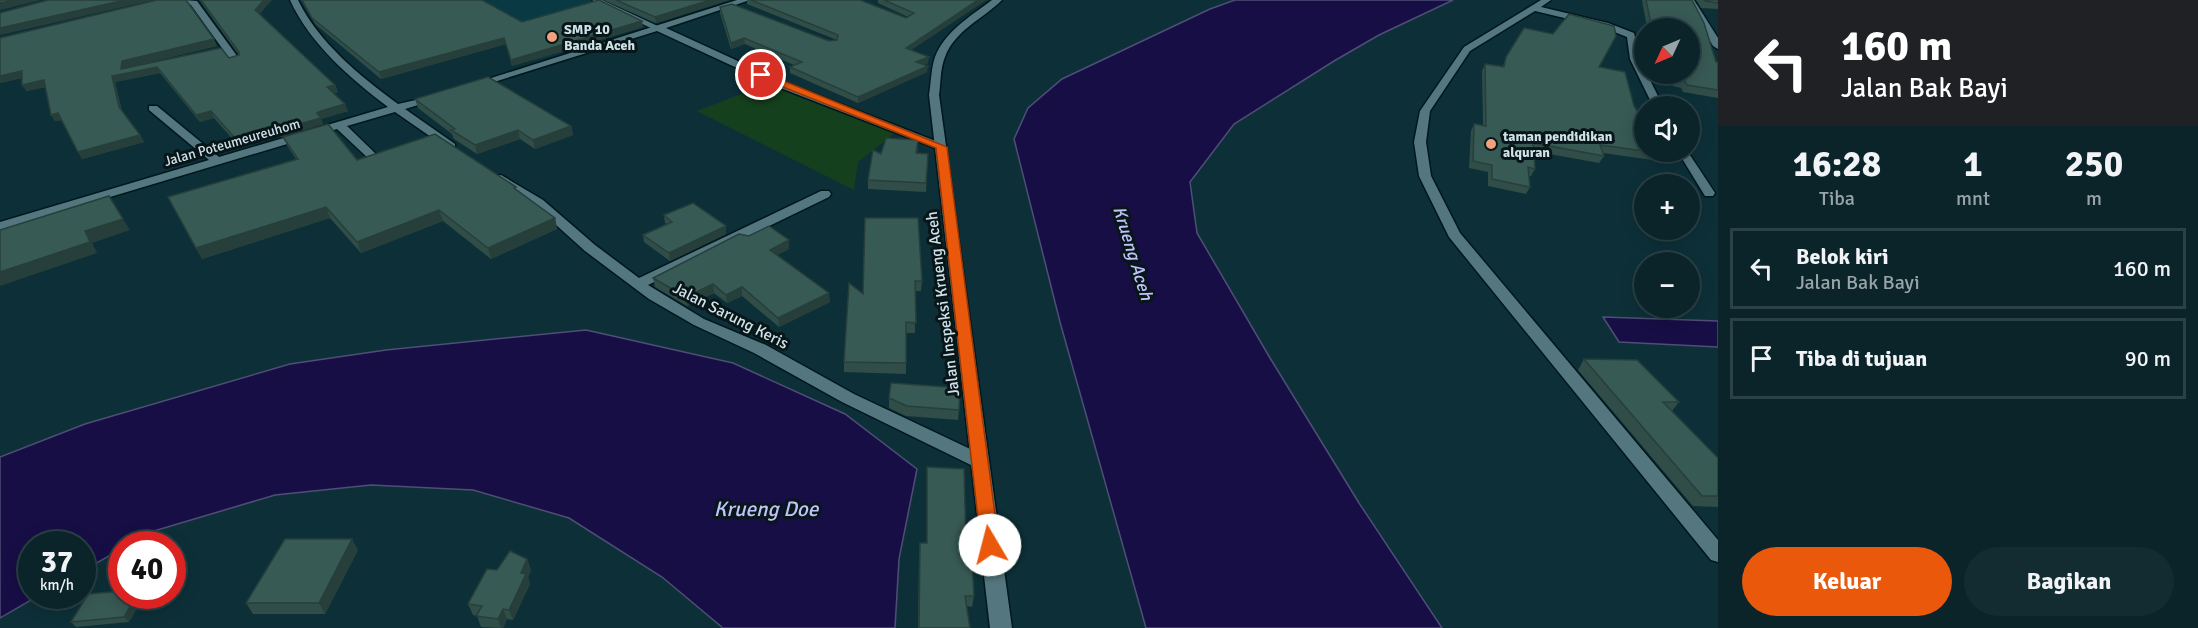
<!DOCTYPE html>
<html lang="id">
<meta charset="utf-8">
<style>
:root{--surface:#0a242a;--page:#132c32;--text:#f1f3f6;--muted:#99a4a8;--line:#2a4147;--accent:#ea580c}
body{margin:0;font-family:Signika,sans-serif;background:var(--page);color:var(--text);height:100vh;display:flex;flex-direction:column;font-size:22px;white-space:nowrap}
*{box-sizing:border-box;margin:0}
p{font-size:20px;color:var(--muted)}
.icon{flex:none;width:33px;height:33px;fill:none;stroke:currentColor;stroke-width:2;stroke-linecap:round;stroke-linejoin:round}
.map{position:relative;flex:1;overflow:hidden}
.panel{display:flex;flex-direction:column;background:var(--surface);width:480px}
.panel>*{flex:none}
.hud{background:#202124;color:#fff;overflow:hidden}
.needle{width:39px;rotate:226deg}
.controls{position:absolute;left:1634px;top:18px;display:grid;gap:12px}
.controls a{display:grid;place-items:center;width:66px;height:66px;border-radius:50%;background:var(--surface);box-shadow:0 3px 15px #0003,0 0 0 2px var(--line);font-size:30px}
.speed{position:absolute;left:18px;top:531px;display:flex;gap:12px;font-size:30px;font-weight:700;text-align:center}
.speed>*{display:grid;place-content:center;width:78px;height:78px;border-radius:50%;background:var(--surface);box-shadow:0 3px 15px #0003,0 0 0 2px var(--line);line-height:1}
.speed small{font-size:15px;font-weight:400}
.speed .limit{border:9px solid #d22;background:#fff;color:#111}
.pin{position:absolute;display:grid;place-items:center;width:51px;height:51px;color:#fff;margin:-26px;border:3px solid #fff;border-radius:50%;box-shadow:0 2px 6px #0007}
.me{position:absolute;width:66px;margin:-33px;rotate:352deg;stroke-linejoin:round;filter:drop-shadow(0 0 4px #0008)}
.turn{display:flex;align-items:center;gap:21px;height:126px;padding:0 24px;font-size:27px}
.turn .icon{width:78px;height:78px;stroke-width:2.5}
.turn b{display:block;font-size:42px;line-height:51px}
.eta{display:flex;justify-content:space-evenly;align-items:center;height:102px;text-align:center}
.eta b{font-size:36px;font-weight:800;line-height:42px}
.primary-button{display:flex;gap:12px;margin-top:auto;padding:12px 24px}
.primary-button a{flex:1;height:69px;border-radius:36px;background:var(--accent);color:#fff;font-size:24px;font-weight:800;line-height:69px;text-align:center}
.primary-button a+a{background:var(--page);color:var(--text)}
ul{padding:0;list-style:none}
li{display:flex;align-items:center;gap:18px;height:81px;margin:0 12px 9px;padding:0 12px;border:3px solid var(--line);border-radius:0px}
li div{flex:1}
li b{display:block;font-size:22px}
li em{font-style:normal}
main{display:flex;flex:1;min-height:0}
.map>svg:first-child{display:block}
.built{fill:#093a44}
.green{fill:#15401d}
.water{fill:#170e46;stroke:#4e4e76;stroke-width:1.5}
.lines{fill:none;stroke-linecap:round;stroke-linejoin:round}
.service-casing{stroke:#00171d;stroke-width:2}
.minor-casing{stroke:#00171d;stroke-width:3}
.tertiary-casing{stroke:#00171d;stroke-width:3}
.service{fill:#54777f;fill-rule:evenodd}
.minor{fill:#54777f;fill-rule:evenodd}
.tertiary{fill:#54777f;fill-rule:evenodd}
.wall{fill:#304d48}
.shaded-wall{fill:#273f3b}
.building{fill:#385a54;stroke:#273f3b;stroke-width:1.5}
.route{fill:#ea580c;stroke:#983908;stroke-width:1.5}
.poi-dot{fill:#f1a17b;stroke:#081619;stroke-width:2}
.labels{text-anchor:middle;stroke-width:6;stroke-linejoin:round;paint-order:stroke}
.far-poi-label{font-size:14px;font-weight:bold;fill:#cfe2e7;stroke:#081619;text-anchor:start}
.far-street-label{font-size:14px;fill:#cfe2e7;stroke:#081619}
.street-label{font-size:16px;fill:#cfe2e7;stroke:#081619}
.water-label{font-size:18px;font-style:italic;fill:#bfc3fa;stroke:#081619}
.near-water-label{font-size:21px;font-style:italic;fill:#bfc3fa;stroke:#081619}
</style>
<main>
<div class="map">
<svg width="1718" height="628" viewBox="0 0 1718 628">
<rect width="100%" height="100%" fill="#0d3038"/>
<!-- built -->
<path class="built" d="M435,0H659L687,13L534,61L433,1Z"/>
<!-- green -->
<path class="green" d="M772,82L896,132L858,162L854,190L697,111Z"/>
<!-- water -->
<g class="water">
<path d="M1235,0H1453L1379,35L1334,61L1234,124L1190,182L1197,233L1270,358L1359,503L1442,628H1146L1060,322L1014,139L1028,108L1062,79L1210,9Z"/>
<path d="M1603,317L1718,321V347L1619,342Z"/>
<path d="M586,330L733,363L845,414L917,469L899,559L895,628H723L662,577L569,518L473,490L371,485L275,495L154,531L129,544H122L121,549L83,571L82,544H32V596H38L0,618V457L85,424L290,364L386,350Z"/>
</g>
<g class="lines">
<!-- service casing -->
<g class="service-casing">
<path id="service" d="M592,0H602L662,28L655,30Z"/>
</g>
<!-- minor casing -->
<g class="minor-casing">
<g id="minor">
<path d="M183,0L197,1L240,60L238,62H232L191,5Z"/>
<path d="M290,0H298C319,43 360,76 398,104L438,95V99L405,109L455,144V148H447L395,112L347,126L377,155V159H369L337,129L0,230V222L209,160L149,110V106H157L219,157L388,107C350,78 310,44 290,0Z"/>
<path d="M737,0H750L666,28L786,83L946,145V149H938L778,87L657,31L478,87L469,85Z"/>
<path d="M1541,0H1551L1541,7L1608,23L1634,33L1644,74H1647L1663,106H1653L1630,59L1627,37L1602,27L1535,11L1470,51L1430,111L1426,142L1431,176L1460,233L1718,540V562L1711,560L1449,237L1419,176L1414,142L1420,111L1464,47Z"/>
<path d="M1686,0H1694L1718,38V49L1713,46Z"/>
<path d="M1678,152H1688L1715,193L1713,196H1705Z"/>
<path d="M501,175L543,200L595,245L639,278L821,191H829L831,194L829,197L648,285L704,319L766,345L854,394L985,456L988,461L985,466L979,468L973,466L842,402L754,353L694,325L649,299L585,251L535,206L497,182V176Z"/>
</g>
</g>
<!-- tertiary casing -->
<g class="tertiary-casing">
<path id="tertiary" d="M992,0H1002C983,19 955,30 945,57C940,69 941,82 939,95L1012,628H990L929,95C931,83 931,69 935,57C945,31 971,16 992,0Z"/>
</g>
<!-- service -->
<use href="#service" class="service"/>
<!-- minor -->
<use href="#minor" class="minor"/>
<!-- tertiary -->
<use href="#tertiary" class="tertiary"/>
</g>
<!-- wall -->
<g class="wall">
<path d="M200,0L260,14L335,85L338,92L333,93L348,111L324,118L321,119L323,124L281,137L278,132L237,144L214,118L200,122L160,73L115,82L122,111L140,135L144,142L82,159L62,120L55,121L51,115L45,87L26,91L22,78L0,83V38L217,46L125,68L229,58L239,55L203,5Z"/>
<path d="M301,0H482L522,22L643,27L512,66L506,44L381,79L315,24Z"/>
<path d="M603,0H729L656,23Z"/>
<path d="M747,0H860L906,18L908,17L878,3V0H986L911,50L928,63L924,65L927,72L858,103L790,73V67L794,65L745,44L731,49L720,13V7L829,41L837,40L747,4Z"/>
<path d="M1642,0H1692L1716,62H1718V98L1683,92L1681,88L1673,86L1669,74H1689V28H1647Z"/>
<path d="M1696,0H1718V9L1701,8Z"/>
<path d="M1553,34L1599,67L1634,106L1644,122V152H1675L1679,156L1674,163L1603,153L1604,156L1599,163L1533,151L1535,169L1531,176H1529L1530,187L1526,194L1488,186V172L1469,168L1471,131L1474,124L1483,125L1482,71L1485,64L1503,66L1506,57Z"/>
<path d="M415,99L571,126L573,135L535,149L520,139L477,154L454,139L452,134L418,108Z"/>
<path d="M283,137L357,160L517,190L555,218L557,229L491,259L443,221L361,253L330,218L202,259L168,197L296,159L288,147Z"/>
<path d="M918,148L917,153L928,154L926,192L868,189V180L881,154Z"/>
<path d="M664,215L726,234L670,261L644,242L643,235L667,224L665,223Z"/>
<path d="M865,218L922,281L921,291H915V333H906V374L844,372V362L863,294Z"/>
<path d="M789,249L777,255L830,302L779,327L742,296L727,303L714,293L687,306L655,287L653,278Z"/>
<path d="M1584,359L1679,402L1672,411L1718,458V507L1693,506L1578,370Z"/>
<path d="M889,398L959,410L958,420L906,416L889,408Z"/>
<path d="M927,467L966,545L974,596L972,607L967,606L918,628L919,554L920,543H927Z"/>
<path d="M358,550L325,614H253L246,603Z"/>
<path d="M527,559L531,570L528,577L530,584L513,620L507,619L503,628L481,627L477,616L473,615L468,604L497,570Z"/>
<path d="M122,596H144L129,622L76,627L71,622Z"/>
</g>
<!-- shaded-wall -->
<g class="shaded-wall">
<path d="M14,0H41L0,10V3Z"/>
<path d="M125,0H154L0,35V28Z"/>
<path d="M264,0H272L258,16L255,10Z"/>
<path d="M710,0H729L656,23L655,17Z"/>
<path d="M978,0H986L905,54L906,48Z"/>
<path d="M642,21L643,27L512,66L511,60Z"/>
<path d="M504,38L506,44L381,79L379,72Z"/>
<path d="M744,38L745,44L731,49V43Z"/>
<path d="M214,39L217,46L125,68V73L157,67L160,73L115,82L122,114L119,107L112,76L121,69L122,61Z"/>
<path d="M929,57L928,63L916,68V62Z"/>
<path d="M928,66L927,72L858,103V97Z"/>
<path d="M22,71L26,77L0,83V76Z"/>
<path d="M44,80L48,87L26,91L22,85Z"/>
<path d="M335,85L338,92L329,94L327,87Z"/>
<path d="M345,104L348,111L324,118L321,119L323,124L281,137L278,130L321,111Z"/>
<path d="M211,111L214,118L200,122L196,115Z"/>
<path d="M58,113L62,120L55,121L51,115Z"/>
<path d="M275,125L278,132L237,144L234,137Z"/>
<path d="M571,126L573,135L535,149L533,140Z"/>
<path d="M518,130L520,139L477,154L475,145Z"/>
<path d="M140,135L144,142L82,159L78,152Z"/>
<path d="M326,207L330,218L202,259L196,248Z"/>
<path d="M439,210L443,221L361,253L357,242Z"/>
<path d="M555,218L557,229L491,259L488,248Z"/>
<path d="M123,219L130,230L92,243L97,253L0,286V272L85,231Z"/>
<path d="M726,226V234L670,261L669,253Z"/>
<path d="M789,240V249L770,258V250Z"/>
<path d="M713,284L714,293L687,306L686,297Z"/>
<path d="M742,287V296L727,303L726,295Z"/>
<path d="M829,293L830,302L779,327L778,318Z"/>
<path d="M352,539L358,550L325,614L319,603Z"/>
<path d="M527,559L531,570L528,578L530,584L513,620L509,610L521,573Z"/>
<path d="M136,596H144L129,622L124,617Z"/>
<path d="M503,609L507,619L503,628H501L498,619Z"/>
</g>
<!-- building -->
<g class="building">
<path d="M0,0H14L0,3Z"/>
<path d="M48,0H125L0,28V13Z"/>
<path d="M157,0H186L214,39L122,61L121,69L221,48L229,58L239,55V52L201,0H264L255,10L335,85L327,87L345,104L321,111L317,113L321,118L278,130L275,125L234,137L211,111L196,115L157,67L112,76L119,107L140,135L78,152L58,113L51,115L44,80L22,85V71L0,76V38Z"/>
<path d="M302,0H482L522,22L599,0L642,21L511,60L504,38L379,72L312,18Z"/>
<path d="M616,0H710L655,17Z"/>
<path d="M751,0H860L906,18L914,13L884,0H978L906,48L929,57L916,62L928,66L858,97L790,67L802,62L744,38L731,43L720,7L732,4L829,41L837,40L838,35Z"/>
<path d="M1646,0H1692L1704,23L1716,62H1718V90L1687,85L1685,81L1677,80L1675,74H1689V28H1652Z"/>
<path d="M1704,0H1718V3L1705,1Z"/>
<path d="M1569,14L1614,26L1616,36L1599,67L1625,72L1634,106L1644,122V151L1600,145L1604,156L1533,143L1535,169L1528,167L1530,187L1492,179V165L1473,161L1474,124L1486,126L1485,64L1504,67L1506,57L1524,28L1553,34Z"/>
<path d="M488,77L571,126L533,140L518,130L475,145L451,130L455,129L415,99Z"/>
<path d="M328,124L357,160L435,134L516,187L514,188L555,218L488,248L439,210L357,242L326,207L196,248L168,197L298,159L283,137Z"/>
<path d="M886,138L918,140L916,153L928,154L926,183L868,180L873,150L881,154Z"/>
<path d="M1649,152H1675L1679,156Z"/>
<path d="M109,196L123,219L85,231L90,242L0,272V230Z"/>
<path d="M693,203L726,226L669,253L643,235L672,222L664,215Z"/>
<path d="M865,218H918L922,281H915L916,323L906,322V363L844,362L849,283L863,294Z"/>
<path d="M769,226L789,240L770,250L829,293L778,318L742,287L726,295L713,284L686,297L653,278L739,234L749,236Z"/>
<path d="M1584,359L1637,360L1679,402H1663L1718,458V496H1702Z"/>
<path d="M891,383L960,388L959,410L907,406L889,398Z"/>
<path d="M927,467L964,469L966,545H971L974,596H965L970,628H919L920,543H927Z"/>
<path d="M285,539H352L319,603H246Z"/>
<path d="M510,551L527,559L521,573L526,574L509,610L503,609L498,619L476,616L482,606L468,604L487,569L497,570Z"/>
<path d="M122,591V596H136L124,617L71,622L88,594Z"/>
</g>
<!-- route -->
<path class="route" d="M758,73H764L947,147L999,545L997,550L990,552L984,550L981,545L936,148L758,77Z"/>
<!-- markers -->
<g class="poi-dot">
<circle cx="552" cy="37" r="6"/>
<circle cx="1491" cy="144" r="6"/>
</g>
<g class="labels">
<!-- far-poi labels -->
<g class="far-poi-label">
<text x="564" y="34">SMP 10<tspan x="564" dy="16">Banda Aceh</tspan></text>
<text x="1503" y="141">taman pendidikan<tspan x="1503" dy="16">alquran</tspan></text>
</g>
<!-- far-street labels -->
<g class="far-street-label">
<text transform="translate(232 142) rotate(-16)" y="5">Jalan Poteumeureuhom</text>
</g>
<!-- street labels -->
<g class="street-label">
<text transform="translate(942 304) rotate(-97)" y="6">Jalan Inspeksi Krueng Aceh</text>
<text transform="translate(731 315) rotate(27)" y="6">Jalan Sarung Keris</text>
</g>
<!-- water labels -->
<g class="water-label">
<text transform="translate(1133 253) rotate(73)" y="6">Krueng Aceh</text>
</g>
<!-- near-water labels -->
<g class="near-water-label">
<text x="766" y="516">Krueng Doe</text>
</g>
</g>
</svg>
<div class="controls">
<a><svg class="needle" viewBox="-14 -14 28 28"><path d="M0-13l5 13h-10z" fill="#e53935"/><path d="M0 13l5-13h-10z" fill="#99a4a8"/></svg></a>
<a><svg class="icon" aria-label="sound" viewBox="0 0 24 24"><path d="M4 9h4l5-4v14l-5-4H4zM17 9q2 3 0 6"/></svg></a>
<a>+</a>
<a>−</a>
</div>
<div class="speed"><div>37<small>km/h</small></div><div class="limit">40</div></div>
<div class="pin" style="left:761px;top:75px;background:#d93025"><svg class="icon" aria-label="arrive" viewBox="0 0 24 24"><path d="M6 21V4h12l-3 4 3 4H6"/></svg></div>
<svg class="me" style="left:990px;top:545px" viewBox="-20 -20 40 40"><circle r="19" fill="#fff"/><path d="M0-13L10 11 0 6-10 11z" fill="#ea580c"/></svg>
</div>
<section class="panel">
<div class="hud">
<div class="turn"><svg class="icon" aria-label="left" viewBox="0 0 24 24"><path d="M17 20v-9H6M10 6l-5 5 5 5"/></svg><div><b>160 m</b>Jalan Bak Bayi</div></div>
</div>
<div class="eta">
<div><b>16:28</b><p>Tiba</p></div>
<div><b>1</b><p>mnt</p></div>
<div><b>250</b><p>m</p></div>
</div>
<ul>
<li><svg class="icon" aria-label="left" viewBox="0 0 24 24"><path d="M17 20v-9H6M10 6l-5 5 5 5"/></svg><div><b>Belok kiri</b><p>Jalan Bak Bayi</p></div><em>160 m</em></li>
<li><svg class="icon" aria-label="arrive" viewBox="0 0 24 24"><path d="M6 21V4h12l-3 4 3 4H6"/></svg><div><b>Tiba di tujuan</b></div><em>90 m</em></li>
</ul>
<div class="primary-button"><a>Keluar</a><a>Bagikan</a></div>
</section>
</main>
